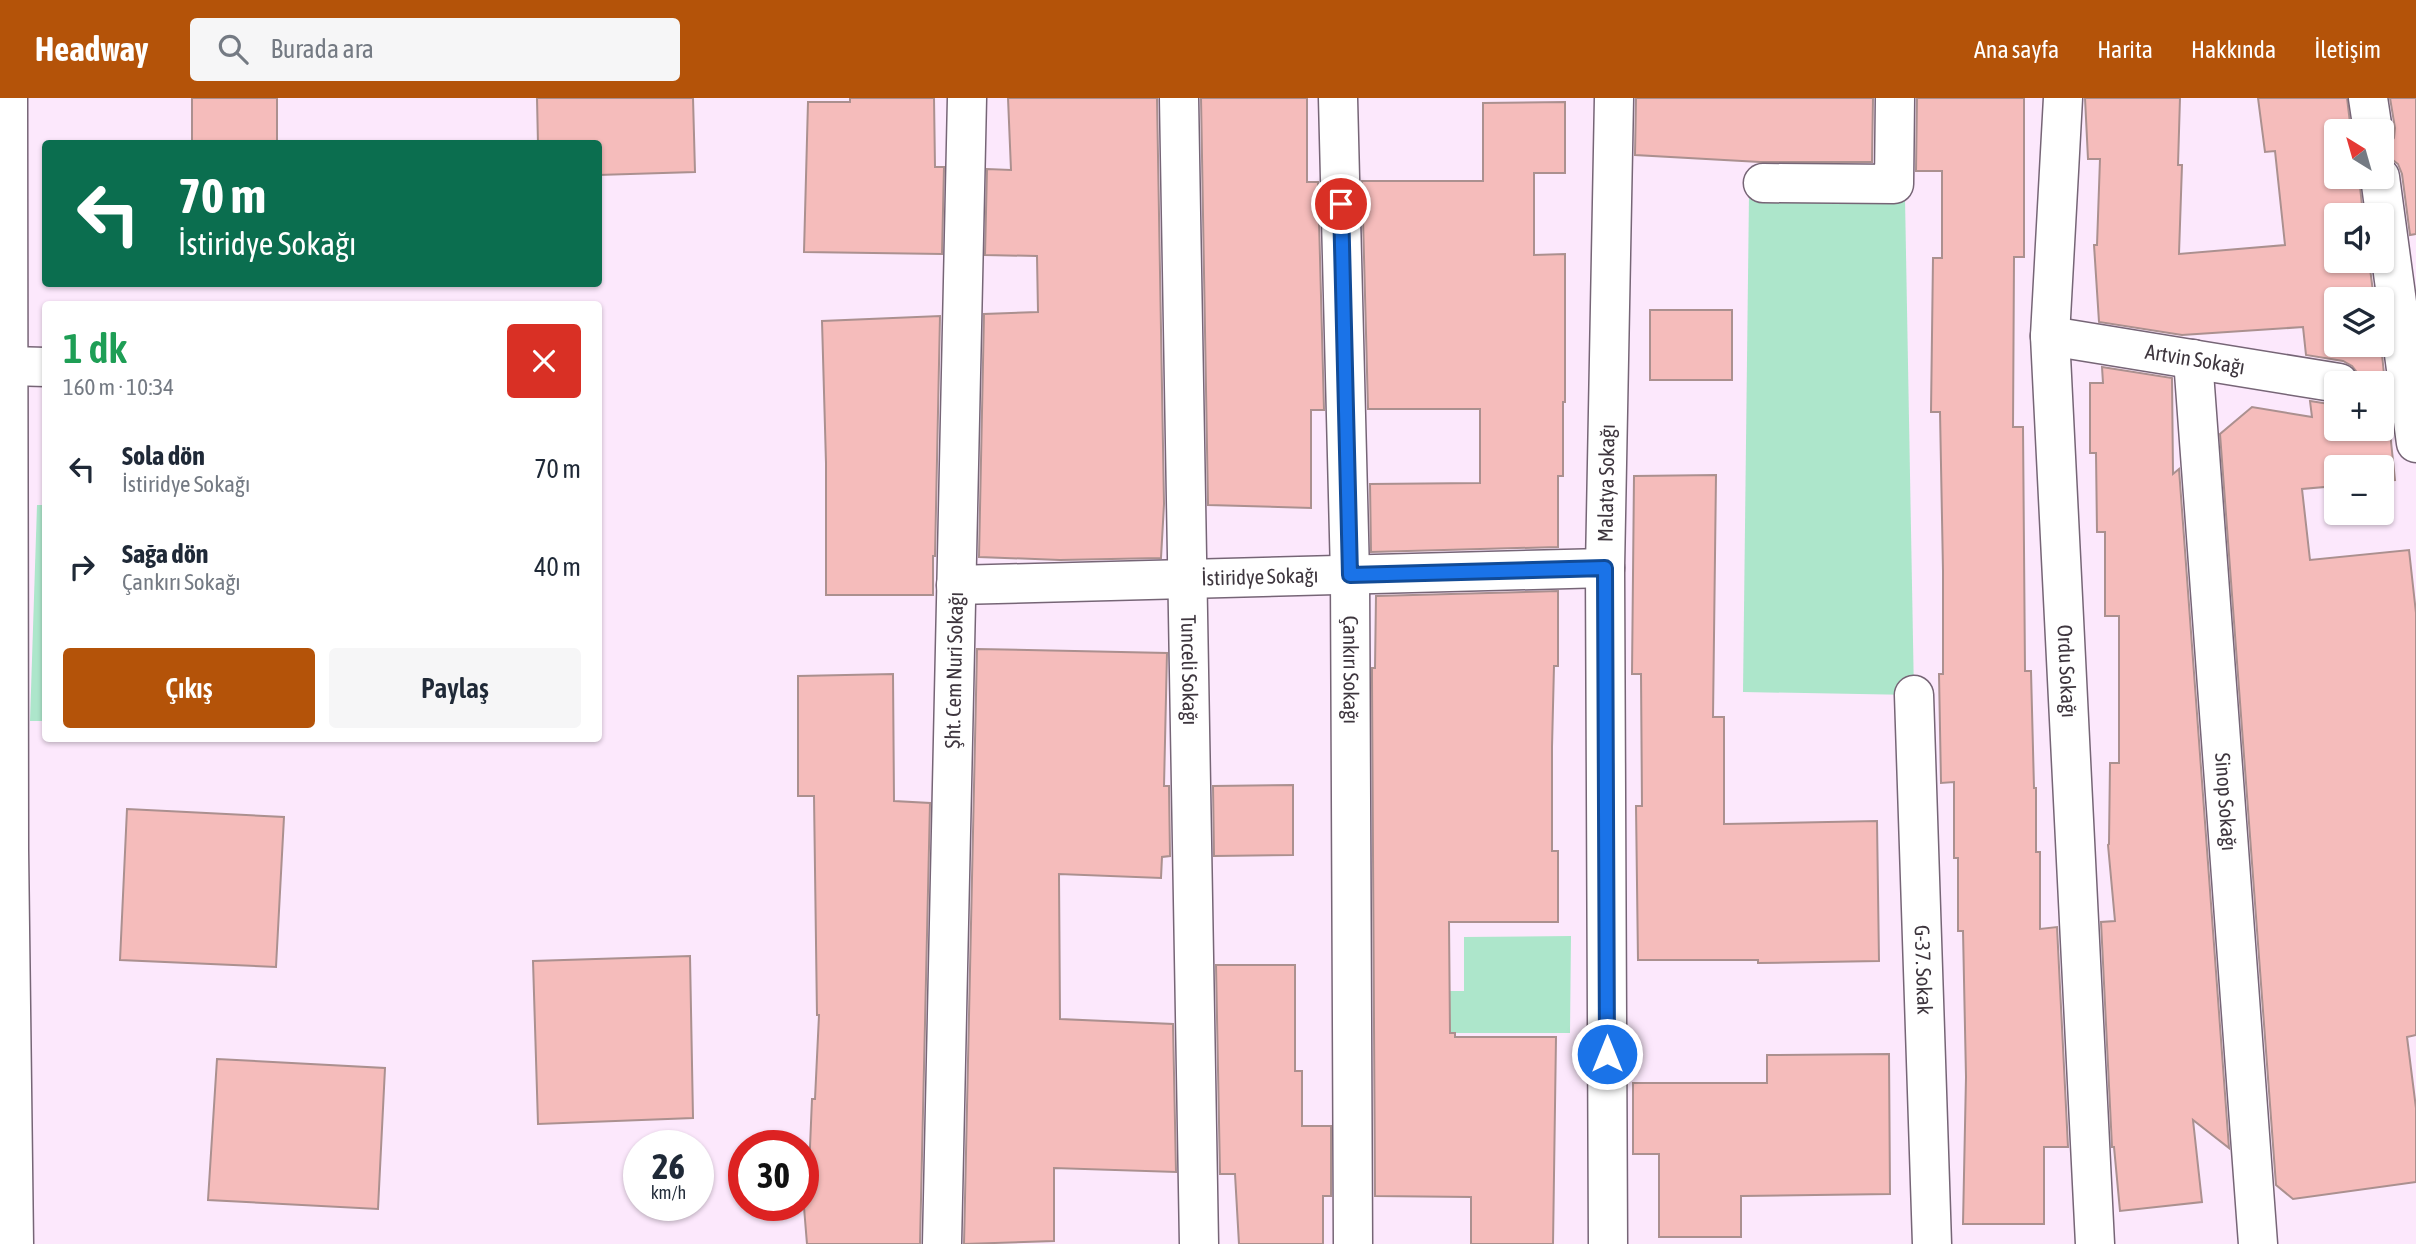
<!DOCTYPE html>
<html lang="tr">
<meta charset="utf-8">
<style>
:root{--surface:#fff;--page:#f6f6f7;--text:#1f2937;--muted:#747a83;--accent:#b45309}
body{margin:0;font-family:"Asap Condensed",sans-serif;background:var(--page);color:var(--text);height:100vh;display:flex;flex-direction:column;font-size:26px;white-space:nowrap}
*{box-sizing:border-box;margin:0}
p{font-size:23px;color:var(--muted)}
.icon{flex:none;width:38px;height:38px;fill:none;stroke:currentColor;stroke-width:2;stroke-linecap:round;stroke-linejoin:round}
.map{position:relative;flex:1;overflow:hidden}
.side{position:absolute;left:42px;top:203px;width:560px;height:441px;display:flex;flex-direction:column;background:var(--surface);border-radius:7px;box-shadow:0 2px 5px #0004}
.side>*{flex:none}
.banner{position:absolute;left:42px;top:42px;width:560px;height:147px;border-radius:7px;box-shadow:0 2px 5px #0004;background:#0b6e4f;color:#fff;overflow:hidden}
.needle{width:46px;rotate:323deg}
.tools{position:absolute;left:2324px;top:21px;display:grid;gap:14px}
.tools a{display:grid;place-items:center;width:70px;height:70px;border-radius:7px;background:var(--surface);box-shadow:0 2px 5px #0004;font-size:35px}
.speed{position:absolute;left:623px;top:1032px;display:flex;gap:14px;font-size:35px;font-weight:700;text-align:center}
.speed>*{display:grid;place-content:center;width:91px;height:91px;border-radius:50%;background:var(--surface);box-shadow:0 2px 5px #0004;line-height:1}
.speed small{font-size:18px;font-weight:400}
.speed .limit{border:10px solid #d22;background:#fff;color:#111}
.pin{position:absolute;display:grid;place-items:center;width:60px;height:60px;color:#fff;margin:-30px;border:4px solid #fff;border-radius:50%;box-shadow:0 2px 7px #0007}
.me{position:absolute;width:77px;margin:-38px;rotate:0deg;stroke-linejoin:round;filter:drop-shadow(0 0 5px #0008)}
.turn{display:flex;align-items:center;gap:24px;height:147px;padding:0 21px;font-size:32px}
.turn .icon{width:91px;height:91px;stroke-width:2.5}
.turn b{display:block;font-size:49px;line-height:60px}
.round{display:grid;place-items:center;flex:none;width:74px;height:74px;border-radius:7px;background:var(--page)}
.head{display:flex;align-items:center;justify-content:space-between;height:119px;padding:0 21px}
h1{font-size:42px;font-weight:600;line-height:52px;color:#1e9e55}
.action{display:flex;gap:14px;margin-top:auto;padding:14px 21px}
.action a{flex:1;height:80px;border-radius:7px;background:var(--accent);color:#fff;font-size:28px;font-weight:600;line-height:80px;text-align:center}
.action a+a{background:var(--page);color:var(--text)}
ul{padding:0;list-style:none}
li{display:flex;align-items:center;gap:21px;height:98px;padding:0 21px}
li div{flex:1}
li b{display:block;font-size:26px}
li em{font-style:normal}
header{display:flex;align-items:center;gap:42px;box-sizing:border-box;height:98px;padding:0 35px;background:var(--accent);color:#fff}
header strong{font-size:33px}
nav{display:flex;gap:38px;margin-inline-start:auto;font-size:24px}
.search{width:490px;height:63px;background:var(--page);display:flex;align-items:center;gap:18px;box-sizing:border-box;padding:0 24px;border-radius:7px;color:var(--muted);font-size:26px}
.map>svg:first-child{display:block}
.green{fill:#ade6cb}
.building{fill:#f5bcbb;stroke:#ab908f;stroke-width:2}
.lines{fill:none;stroke-linecap:round;stroke-linejoin:round}
.minor-casing{stroke:#766576;stroke-width:41}
.minor{stroke:#fff;stroke-width:38}
.route-casing{stroke:#114b97;stroke-width:18}
.route{stroke:#1a73e8;stroke-width:12}
.labels{text-anchor:middle;stroke-width:6;stroke-linejoin:round;paint-order:stroke}
.street-label{font-size:21px;fill:#3e363e;stroke:#fff}
</style>
<header>
<strong>Headway</strong>
<div class="search"><svg class="icon" aria-label="search" viewBox="0 0 24 24"><circle cx="10" cy="10" r="6"/><path d="M15 15l6 6"/></svg>Burada ara</div>
<nav><a>Ana sayfa</a><a>Harita</a><a>Hakkında</a><a>İletişim</a></nav>
</header>
<div class="map">
<svg width="2416" height="1146" viewBox="0 0 2416 1146">
<rect width="100%" height="100%" fill="#fce8fc"/>
<!-- green -->
<g class="green">
<path d="M1749,96L1905,100L1914,597L1743,594Z"/>
<path d="M37,407H46L45,623H30Z"/>
<path d="M1571,838L1570,935H1396L1395,893H1464V839Z"/>
</g>
<!-- building -->
<g class="building">
<rect x="192" y="0" width="85" height="46"/>
<path d="M537,0H693L695,74L598,77V46H538Z"/>
<path d="M850,0H934L935,69H944L942,156L804,154L808,4H850Z"/>
<path d="M1008,0H1157L1164,406L1161,460L1060,462L979,459L984,216L1038,214L1037,158L985,157L987,71L1011,72Z"/>
<path d="M1201,0H1307V84H1318L1324,312H1311V410L1208,407Z"/>
<path d="M1636,0H1873L1872,64H1760L1635,57Z"/>
<path d="M1917,0H2024V159H2014L2013,329H2023L2025,573H2031L2034,690H2036V754H2040V831L2057,829L2068,1049H2044V1126H1963L1966,979L1963,833H1958V760H1954V684L1941,685L1939,576H1943V473L1940,314H1931L1933,160H1942V73H1916Z"/>
<path d="M2085,0H2180L2178,67H2182L2179,156L2285,147L2275,53L2265,54L2258,0H2347L2351,33H2336V79H2359L2363,117H2336V163H2369L2374,201H2336V247H2381L2395,382L2382,383V369H2336V388L2302,391L2310,462L2409,452L2416,515V937L2407,939L2416,1010V1084L2293,1101L2276,1087L2220,336L2252,309L2312,319L2310,303L2336,307V331H2382V285H2360L2359,277L2352,268L2343,263L2306,257L2303,229L2182,237L2099,224L2094,147H2097L2100,61H2088Z"/>
<path d="M2390,0H2416V136L2410,137L2402,76L2398,66L2389,59L2382,58V52L2387,50L2394,40L2395,30Z"/>
<path d="M1565,4V75H1534V157L1565,156V304H1563V378H1558V449L1371,454L1370,386L1480,385V311H1368L1362,83H1483V5Z"/>
<rect x="1650" y="212" width="82" height="70"/>
<path d="M940,218L935,458H933V497H826V365L822,223Z"/>
<path d="M2102,269L2172,280L2173,376L2179,371L2229,1050L2193,1022L2202,1104L2120,1113L2114,1049H2112L2101,824L2115,823L2108,747L2109,746L2110,665H2119V518H2105V434H2097L2096,355H2090V285H2103Z"/>
<path d="M1716,377L1713,619H1724V726L1877,723L1879,863L1758,865V862H1638L1636,708H1642L1641,576H1632L1634,378Z"/>
<path d="M1558,493V568H1554L1552,649V753H1558V824H1449L1450,935H1455V939H1556L1553,1146H1471V1099L1375,1098L1372,583V570H1375L1376,498Z"/>
<path d="M977,551L1167,555L1164,688H1169L1170,758L1162,759L1161,780L1059,776L1060,921L1173,926L1176,1074L1054,1070V1143L964,1146Z"/>
<path d="M893,576L894,703L930,705L920,1146H807L803,1097H808L812,1001H815L819,917H817L814,698H798V578Z"/>
<path d="M1293,687V757L1214,758L1213,688Z"/>
<path d="M127,711L284,719L276,869L120,862Z"/>
<path d="M690,858L693,1020L538,1026L533,863Z"/>
<path d="M1216,867H1295V973H1302V1028H1331V1098H1323V1146H1239L1235,1076H1220Z"/>
<path d="M1889,956L1890,1096L1741,1098V1139H1659V1056H1633V985H1767V957Z"/>
<path d="M217,961L385,970L378,1111L208,1102Z"/>
</g>
<g class="lines">
<!-- minor casing -->
<g class="minor-casing">
<g id="minor">
<path d="M8,0L9,751L14,1146"/>
<path id="s1" d="M1179,0L1199,1146"/>
<path id="s2" d="M1338,0L1350,477L1353,1146"/>
<path id="s3" d="M2063,0L2050,238L2095,1146"/>
<path d="M2368,0L2373,33"/>
<path d="M2380,79L2416,345"/>
<path d="M1763,85L1894,86L1895,0"/>
<path id="s4" d="M2050,238L2339,285"/>
<path id="s5" d="M2193,261L2258,1146"/>
<path d="M10,268L46,269"/>
<path id="s6" d="M956,487L1605,470"/>
<path id="s7" d="M1914,597L1932,1146"/>
<path id="s8" d="M942,1146L967,0"/>
<path id="s9" d="M1608,1146L1605,470L1614,0"/>
</g>
</g>
<!-- minor -->
<use href="#minor" class="minor"/>
</g>
<g class="lines">
<!-- route casing -->
<g class="route-casing">
<path id="route" d="M1341,106L1350,477L1605,470L1607,956"/>
</g>
<!-- route -->
<use href="#route" class="route"/>
</g>
<g class="labels">
<!-- street labels -->
<g class="street-label">
<text dy="7" stroke="none"><textPath href="#s4" startOffset="147">Artvin Sokağı</textPath></text>
<text dy="7" stroke="none"><textPath href="#s9" startOffset="761">Malatya Sokağı</textPath></text>
<text dy="7" stroke="none"><textPath href="#s6" startOffset="304">İstiridye Sokağı</textPath></text>
<text dy="7" stroke="none"><textPath href="#s8" startOffset="574">Şht. Cem Nuri Sokağı</textPath></text>
<text dy="7" stroke="none"><textPath href="#s1" startOffset="572">Tunceli Sokağı</textPath></text>
<text dy="7" stroke="none"><textPath href="#s2" startOffset="572">Çankırı Sokağı</textPath></text>
<text dy="7" stroke="none"><textPath href="#s3" startOffset="574">Ordu Sokağı</textPath></text>
<text dy="7" stroke="none"><textPath href="#s5" startOffset="444">Sinop Sokağı</textPath></text>
<text dy="7" stroke="none"><textPath href="#s7" startOffset="275">G-37. Sokak</textPath></text>
</g>
</g>
</svg>
<div class="tools">
<a><svg class="needle" viewBox="-14 -14 28 28"><path d="M0-13l5 13h-10z" fill="#e53935"/><path d="M0 13l5-13h-10z" fill="#747a83"/></svg></a>
<a><svg class="icon" aria-label="sound" viewBox="0 0 24 24"><path d="M4 9h4l5-4v14l-5-4H4zM17 9q2 3 0 6"/></svg></a>
<a><svg class="icon" aria-label="layers" viewBox="0 0 24 24"><path d="M12 4l9 5-9 5-9-5zM3 14l9 5 9-5"/></svg></a>
<a>+</a>
<a>−</a>
</div>
<div class="speed"><div>26<small>km/h</small></div><div class="limit">30</div></div>
<div class="pin" style="left:1341px;top:106px;background:#d93025"><svg class="icon" aria-label="arrive" viewBox="0 0 24 24"><path d="M6 21V4h12l-3 4 3 4H6"/></svg></div>
<svg class="me" style="left:1607px;top:956px" viewBox="-20 -20 40 40"><circle r="17" fill="#1a73e8" stroke="#fff" stroke-width="3"/><path d="M0-11L8 9 0 5-8 9z" fill="#fff"/></svg>
<div class="banner">
<div class="turn"><svg class="icon" aria-label="left" viewBox="0 0 24 24"><path d="M17 20v-9H6M10 6l-5 5 5 5"/></svg><div><b>70 m</b>İstiridye Sokağı</div></div>
</div>
<section class="side">
<div class="head"><div><h1>1 dk</h1><p>160 m · 10:34</p></div><a class="round" style="background:#d93025;color:#fff"><svg class="icon" aria-label="close" viewBox="0 0 24 24"><path d="M6 6l12 12M18 6L6 18"/></svg></a></div>
<ul>
<li><svg class="icon" aria-label="left" viewBox="0 0 24 24"><path d="M17 20v-9H6M10 6l-5 5 5 5"/></svg><div><b>Sola dön</b><p>İstiridye Sokağı</p></div><em>70 m</em></li>
<li><svg class="icon" aria-label="right" viewBox="0 0 24 24"><path d="M7 20v-9h11M14 6l5 5-5 5"/></svg><div><b>Sağa dön</b><p>Çankırı Sokağı</p></div><em>40 m</em></li>
</ul>
<div class="action"><a>Çıkış</a><a>Paylaş</a></div>
</section>
</div>
